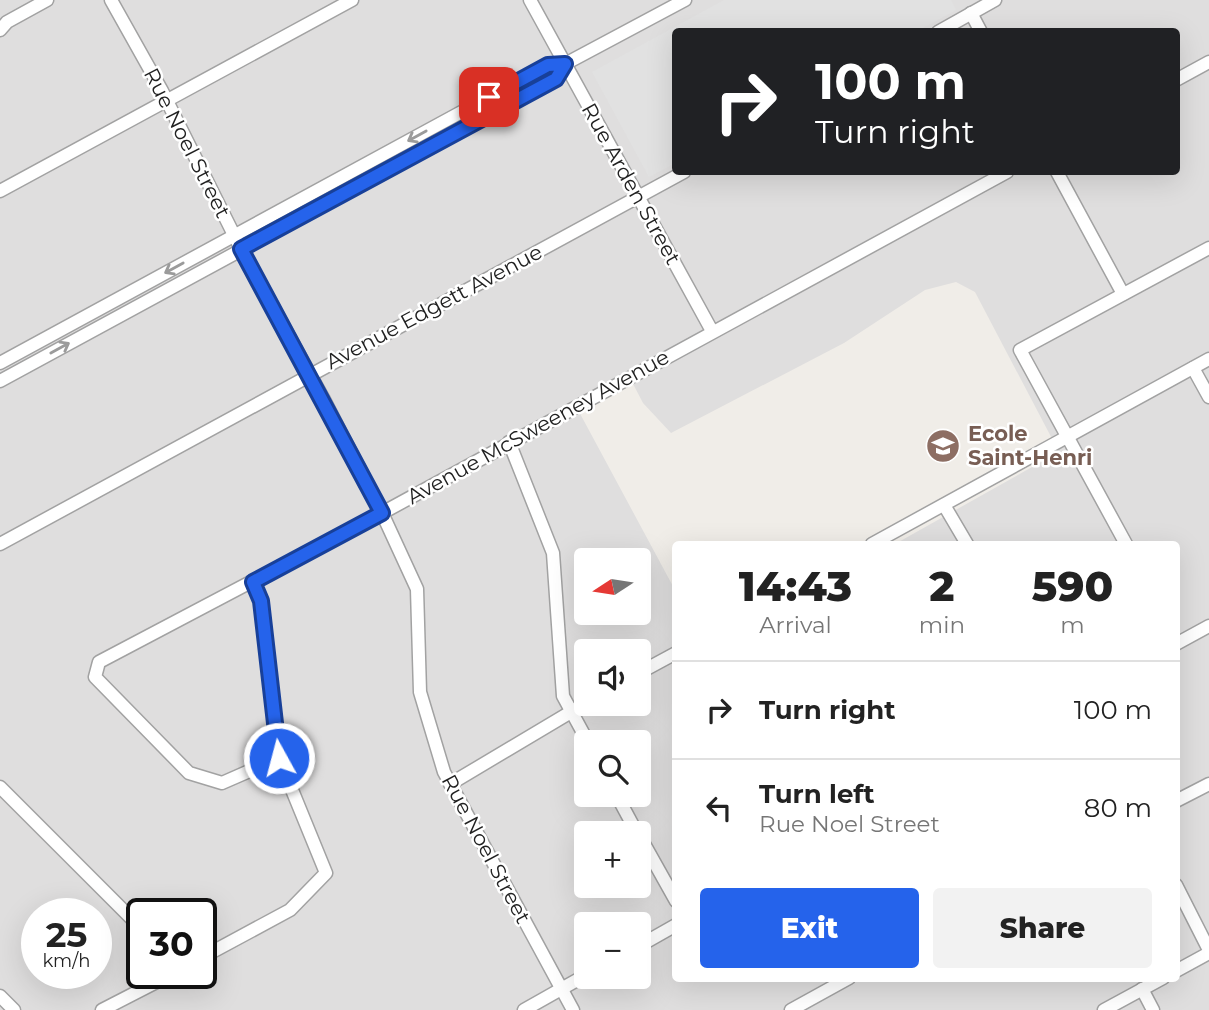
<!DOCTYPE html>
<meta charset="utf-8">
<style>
:root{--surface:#fff;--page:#f2f2f2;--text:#222;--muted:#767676;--line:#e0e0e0;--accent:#2563eb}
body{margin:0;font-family:Montserrat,sans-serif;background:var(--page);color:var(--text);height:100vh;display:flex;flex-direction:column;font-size:26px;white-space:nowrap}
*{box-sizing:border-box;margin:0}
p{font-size:23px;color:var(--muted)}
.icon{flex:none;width:38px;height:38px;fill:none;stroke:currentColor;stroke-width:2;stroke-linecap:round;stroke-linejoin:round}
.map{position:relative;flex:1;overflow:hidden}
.sheet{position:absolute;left:672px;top:541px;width:508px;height:441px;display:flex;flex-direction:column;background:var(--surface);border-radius:7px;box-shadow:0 7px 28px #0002}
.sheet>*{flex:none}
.guide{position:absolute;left:672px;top:28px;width:508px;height:147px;border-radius:7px;box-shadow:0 7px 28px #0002;background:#202124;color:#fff;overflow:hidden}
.needle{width:46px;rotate:258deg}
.controls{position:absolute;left:574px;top:548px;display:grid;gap:14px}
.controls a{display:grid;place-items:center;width:77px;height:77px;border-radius:7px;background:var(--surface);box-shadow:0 7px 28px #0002;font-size:35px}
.speed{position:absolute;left:21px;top:898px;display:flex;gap:14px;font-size:35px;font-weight:700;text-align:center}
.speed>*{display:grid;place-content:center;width:91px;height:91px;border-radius:50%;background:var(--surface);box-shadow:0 7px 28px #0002;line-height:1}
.speed small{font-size:18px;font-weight:400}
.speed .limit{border:4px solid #111;border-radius:10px;background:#fff;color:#111}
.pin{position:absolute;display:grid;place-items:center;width:60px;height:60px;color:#fff;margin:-30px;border-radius:14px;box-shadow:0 4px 10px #0006}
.me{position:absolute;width:77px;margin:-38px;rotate:353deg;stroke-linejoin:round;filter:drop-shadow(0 0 5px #0008)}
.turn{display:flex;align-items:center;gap:24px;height:147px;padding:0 28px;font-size:32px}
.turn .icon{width:91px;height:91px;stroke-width:2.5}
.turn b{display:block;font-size:49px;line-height:60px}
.eta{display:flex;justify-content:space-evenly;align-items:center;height:119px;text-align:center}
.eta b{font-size:42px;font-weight:800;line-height:49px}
.button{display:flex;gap:14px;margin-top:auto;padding:14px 28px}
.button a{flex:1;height:80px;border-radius:7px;background:var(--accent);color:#fff;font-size:28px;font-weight:800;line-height:80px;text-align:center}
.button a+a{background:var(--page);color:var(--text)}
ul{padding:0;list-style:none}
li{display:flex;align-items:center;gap:21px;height:98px;padding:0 28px;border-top:2px solid var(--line)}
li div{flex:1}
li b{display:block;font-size:26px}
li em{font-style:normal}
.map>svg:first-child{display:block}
.residential{fill:#dfdede;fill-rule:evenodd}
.parking{fill:#e1e1e1}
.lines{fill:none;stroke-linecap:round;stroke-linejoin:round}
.street-casing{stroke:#a2a2a2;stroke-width:15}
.street{stroke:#fff;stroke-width:12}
.oneway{stroke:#9b9b9b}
.route-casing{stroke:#184099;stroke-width:18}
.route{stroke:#2563eb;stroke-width:12}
.labels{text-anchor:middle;stroke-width:5;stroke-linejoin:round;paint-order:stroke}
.street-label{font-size:21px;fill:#212121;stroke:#fff}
.education-label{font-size:21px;font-weight:bold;fill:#785e54;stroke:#fff;text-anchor:start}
</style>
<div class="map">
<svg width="1209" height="1010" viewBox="0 0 1209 1010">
<rect width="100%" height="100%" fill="#f0ede8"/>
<!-- residential -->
<path class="residential" d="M0,0H1209V1010H0ZM676,32H1176V172H676ZM956,282L975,292L1059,452L895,544H1176V978H676L675,590L577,408L630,378L643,403L671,433L844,343L925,290ZM586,560H639V612H586ZM586,651H639V704H586ZM586,742H639V794H586ZM586,833H639V886H586ZM37,914H96V973H37ZM142,914H201V973H142ZM586,924H639V976H586Z"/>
<!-- parking -->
<path class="parking" d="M724,0H951L956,10L917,31L676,32L675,163L649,177L592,72Z"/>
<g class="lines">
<!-- street casing -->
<g class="street-casing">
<g id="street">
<path d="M111,0L162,91L241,249L323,398L382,513L417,589L420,692L444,772L573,1010"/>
<path d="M530,0L712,331"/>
<path d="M971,13L981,32"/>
<path d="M0,30L7,22L47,0"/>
<path d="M938,32L995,0"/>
<path d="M1176,80L1209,62"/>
<path d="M1057,172L1123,294"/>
<path d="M0,191L352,0"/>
<path d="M0,363L548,65L565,64L685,0"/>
<path d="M1193,368L1209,397"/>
<path d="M0,381L556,79L565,64"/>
<path d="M509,442L553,553L563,696L588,742"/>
<path d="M944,505L967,544"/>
<path d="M0,544L684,172"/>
<path d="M872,544L1209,359"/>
<path d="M1126,544L1020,350L1209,248"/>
<path d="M1176,644L1209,626"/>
<path d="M639,673L676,653"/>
<path d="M279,758L222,783L189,773L95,677L99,662L382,513L1007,172"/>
<path d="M450,784L586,703"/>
<path d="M0,787L142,929"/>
<path d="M616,794L637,833"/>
<path d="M1176,801L1209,784"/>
<path d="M639,835L676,901"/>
<path d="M1176,885L1209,950"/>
<path d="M639,946L676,925"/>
<path d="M201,958L290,910L326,873L279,758L261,601L253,582"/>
<path d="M1176,971L1209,953"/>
<path d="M1142,989L1153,1010"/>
<path d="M0,996L14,1010"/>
<path d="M102,1010L174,973"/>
<path d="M524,1010L586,975"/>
<path d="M791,1010L849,978"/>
<path d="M1104,1010L1163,978"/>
</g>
</g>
<!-- street -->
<use href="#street" class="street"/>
</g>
<!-- one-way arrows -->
<defs><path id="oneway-shaft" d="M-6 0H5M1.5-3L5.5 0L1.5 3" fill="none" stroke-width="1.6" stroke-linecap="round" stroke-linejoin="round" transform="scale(1.75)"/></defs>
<g class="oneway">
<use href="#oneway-shaft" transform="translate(417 136) rotate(151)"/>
<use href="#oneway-shaft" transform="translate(174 268) rotate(151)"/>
<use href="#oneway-shaft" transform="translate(60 348) rotate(-29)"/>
</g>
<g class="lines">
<!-- route casing -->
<g class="route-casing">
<path id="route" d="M279,758L261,601L253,582L382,513L241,249L556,79L565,64L548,65L489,97"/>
</g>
<!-- route -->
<use href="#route" class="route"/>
</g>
<!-- icons -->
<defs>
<g id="school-disc" transform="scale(1.75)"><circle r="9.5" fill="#8d6e63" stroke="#fff"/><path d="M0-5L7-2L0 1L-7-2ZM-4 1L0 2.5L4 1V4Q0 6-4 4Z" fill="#fff"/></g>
</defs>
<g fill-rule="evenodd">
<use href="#school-disc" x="943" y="446"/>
</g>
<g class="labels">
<!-- street labels -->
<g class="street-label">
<text transform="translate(187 143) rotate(63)" y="7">Rue Noel Street</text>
<text transform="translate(631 184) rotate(61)" y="7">Rue Arden Street</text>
<text transform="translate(434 307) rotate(-28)" y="7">Avenue Edgett Avenue</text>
<text transform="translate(538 427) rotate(-29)" y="7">Avenue McSweeney Avenue</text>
<text transform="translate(486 849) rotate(62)" y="7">Rue Noel Street</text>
</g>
<!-- education labels -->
<g class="education-label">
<text x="968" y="441">Ecole<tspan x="968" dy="24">Saint-Henri</tspan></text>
</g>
</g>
</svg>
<div class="controls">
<a><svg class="needle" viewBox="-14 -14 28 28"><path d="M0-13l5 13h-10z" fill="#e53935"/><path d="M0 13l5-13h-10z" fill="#767676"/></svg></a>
<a><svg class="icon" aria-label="sound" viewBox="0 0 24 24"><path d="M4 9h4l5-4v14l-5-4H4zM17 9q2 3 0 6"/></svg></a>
<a><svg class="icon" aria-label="search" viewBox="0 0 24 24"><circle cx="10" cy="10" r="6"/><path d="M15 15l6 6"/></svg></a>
<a>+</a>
<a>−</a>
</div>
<div class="speed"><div>25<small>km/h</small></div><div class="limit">30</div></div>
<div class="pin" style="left:489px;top:97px;background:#d93025"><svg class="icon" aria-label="arrive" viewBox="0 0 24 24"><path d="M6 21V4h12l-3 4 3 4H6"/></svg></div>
<svg class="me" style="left:279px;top:758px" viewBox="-20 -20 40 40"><circle r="17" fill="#2563eb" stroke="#fff" stroke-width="3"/><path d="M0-11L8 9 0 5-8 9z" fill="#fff"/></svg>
<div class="guide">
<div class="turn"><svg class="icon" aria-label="right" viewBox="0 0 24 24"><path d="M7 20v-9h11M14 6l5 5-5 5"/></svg><div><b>100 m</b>Turn right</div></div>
</div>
<section class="sheet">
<div class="eta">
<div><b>14:43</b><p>Arrival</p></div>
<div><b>2</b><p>min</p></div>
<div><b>590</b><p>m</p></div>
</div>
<ul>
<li><svg class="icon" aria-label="right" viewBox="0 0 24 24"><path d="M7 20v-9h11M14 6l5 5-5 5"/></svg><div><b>Turn right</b></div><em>100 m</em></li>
<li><svg class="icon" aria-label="left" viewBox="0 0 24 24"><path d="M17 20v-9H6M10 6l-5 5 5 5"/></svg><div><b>Turn left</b><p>Rue Noel Street</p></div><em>80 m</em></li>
</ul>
<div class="button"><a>Exit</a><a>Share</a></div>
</section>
</div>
